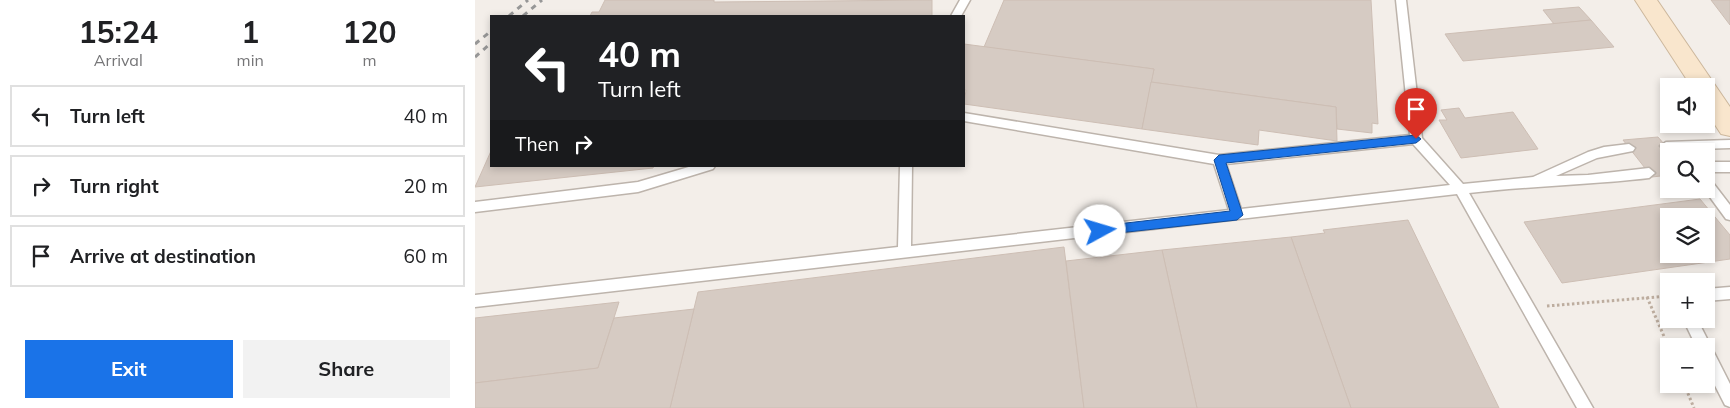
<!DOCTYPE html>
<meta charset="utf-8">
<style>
:root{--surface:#fff;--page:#f2f2f2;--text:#202124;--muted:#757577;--line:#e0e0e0;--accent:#1a73e8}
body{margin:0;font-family:Mulish,sans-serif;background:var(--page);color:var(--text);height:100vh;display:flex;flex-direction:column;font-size:19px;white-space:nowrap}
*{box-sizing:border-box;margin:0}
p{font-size:16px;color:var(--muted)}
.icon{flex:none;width:28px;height:28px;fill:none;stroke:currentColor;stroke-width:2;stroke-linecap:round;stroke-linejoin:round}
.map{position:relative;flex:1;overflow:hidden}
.panel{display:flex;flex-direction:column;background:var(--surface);width:475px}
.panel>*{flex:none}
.banner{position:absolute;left:15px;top:15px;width:475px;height:152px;border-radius:0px;box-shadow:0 2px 8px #0003;background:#202124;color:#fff;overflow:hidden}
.fabs{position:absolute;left:1185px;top:78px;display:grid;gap:10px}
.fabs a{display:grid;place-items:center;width:55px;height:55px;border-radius:0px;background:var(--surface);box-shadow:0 2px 8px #0003;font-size:25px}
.pin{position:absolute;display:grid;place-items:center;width:42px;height:42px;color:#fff;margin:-51px -21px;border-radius:50% 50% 50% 0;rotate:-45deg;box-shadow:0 0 5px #0007}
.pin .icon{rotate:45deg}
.me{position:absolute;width:55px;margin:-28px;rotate:84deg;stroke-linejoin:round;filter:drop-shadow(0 0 4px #0008)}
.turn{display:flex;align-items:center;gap:18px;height:105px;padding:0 25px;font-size:22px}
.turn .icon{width:65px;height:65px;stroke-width:2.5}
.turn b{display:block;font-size:35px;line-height:42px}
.then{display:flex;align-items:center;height:48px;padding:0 25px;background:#0003;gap:10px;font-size:19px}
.eta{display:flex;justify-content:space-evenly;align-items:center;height:85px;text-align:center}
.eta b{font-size:30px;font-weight:700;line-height:35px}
.primary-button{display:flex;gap:10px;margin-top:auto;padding:10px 25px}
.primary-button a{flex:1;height:58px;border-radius:0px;background:var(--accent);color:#fff;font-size:20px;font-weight:700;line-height:58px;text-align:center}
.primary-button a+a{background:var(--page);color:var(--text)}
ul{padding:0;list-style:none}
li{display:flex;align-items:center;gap:15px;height:62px;margin:0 10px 8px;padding:0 15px;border:2px solid var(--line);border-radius:0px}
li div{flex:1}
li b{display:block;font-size:19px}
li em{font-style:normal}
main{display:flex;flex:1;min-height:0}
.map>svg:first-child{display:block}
.building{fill:#d6cbc3;stroke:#cdbeb4;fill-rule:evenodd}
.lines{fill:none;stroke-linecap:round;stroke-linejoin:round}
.service-casing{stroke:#bdb4ac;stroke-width:3}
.secondary-casing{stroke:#cdb89d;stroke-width:2}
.path{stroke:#bdad9f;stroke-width:3;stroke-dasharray:2.5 2.5;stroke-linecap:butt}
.service{fill:#fff;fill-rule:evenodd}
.secondary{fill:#f9e6cd;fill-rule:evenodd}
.rail{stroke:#979797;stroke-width:3;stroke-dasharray:5.5 5.5;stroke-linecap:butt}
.route{fill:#1a73e8;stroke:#114b97}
</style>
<main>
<section class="panel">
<div class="eta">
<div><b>15:24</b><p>Arrival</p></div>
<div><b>1</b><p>min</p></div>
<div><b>120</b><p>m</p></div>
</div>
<ul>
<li><svg class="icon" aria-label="left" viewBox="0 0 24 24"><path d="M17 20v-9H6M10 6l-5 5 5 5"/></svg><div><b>Turn left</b></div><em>40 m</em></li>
<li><svg class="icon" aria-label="right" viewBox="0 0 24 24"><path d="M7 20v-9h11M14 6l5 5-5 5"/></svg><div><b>Turn right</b></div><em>20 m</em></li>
<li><svg class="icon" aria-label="arrive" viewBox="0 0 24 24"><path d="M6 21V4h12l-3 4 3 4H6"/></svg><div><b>Arrive at destination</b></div><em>60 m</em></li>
</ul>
<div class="primary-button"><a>Exit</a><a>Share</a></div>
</section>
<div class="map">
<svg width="1255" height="408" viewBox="0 0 1255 408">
<rect width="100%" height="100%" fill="#f3eee9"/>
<!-- building -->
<g class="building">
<path d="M239,0V2L457,0V16H115L117,12H124L130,0Z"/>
<path d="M529,0H896L903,124L897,123V133L862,129L861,107L676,82L679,69L509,47Z"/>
<path d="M1236,0H1255V25Z"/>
<path d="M1104,7L1116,20L1079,24L1068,10Z"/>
<path d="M1116,20L1139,47L988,61L970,34Z"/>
<path d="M489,44L679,69L667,129L489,104L491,90H489Z"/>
<path d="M676,82L861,107L862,141L784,130L783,145L667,129Z"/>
<path d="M984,108L990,118L1038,112L1063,149L986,158L964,120H972L966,110Z"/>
<path d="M1183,137L1195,151L1194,175L1177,177L1148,140Z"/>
<path d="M16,151V166H179L178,168L0,187Z"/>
<path d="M1225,199L1255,235V259L1087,283L1049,222ZM1194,216H1231V254H1194Z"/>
<path d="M933,220L1024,408H876L816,237L850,233L848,230Z"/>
<path d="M816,237L876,408H722L687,250Z"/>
<path d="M589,247L609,408H195L223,292Z"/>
<path d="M687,250L722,408H609L591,261Z"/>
<path d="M144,302L123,368L0,383V318Z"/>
<path d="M219,309L195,408H0V383L123,368L139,318Z"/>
</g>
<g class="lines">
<!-- service casing -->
<g class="service-casing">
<g id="service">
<path d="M485,0H495L486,16H476Z"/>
<path d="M921,0H931L947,138L988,184L1058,177L1113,152L1129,147L1154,144L1160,148L1158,151L1122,158L1081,176L1113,175L1174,168L1180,173L1174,178C1114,185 1054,186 994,193L1118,408H1102L982,194L0,307V295L423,247L425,166H437L436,246L754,210L739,164L489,121V113L744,155L935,135ZM938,144L975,185L766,209L751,164Z"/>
<path d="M1255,140V148L1191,150L1185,146L1191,142Z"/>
<rect x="1231" y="162" width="24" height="10"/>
<path d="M217,166H240L238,169L163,192L0,212V202L163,182Z"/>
<path d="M1231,177L1235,179L1255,205V220L1251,219L1229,189H1231Z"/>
<path d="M1255,287V299L1231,301V289Z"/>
<path d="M1208,319H1222L1255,384V407L1250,405L1231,368V346H1221Z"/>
</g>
</g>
<!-- secondary casing -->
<g class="secondary-casing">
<path id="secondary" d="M1160,0H1182L1255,107V136L1246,134L1231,111V86H1216Z"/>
</g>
<!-- path -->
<g class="path">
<path d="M1172,297L1194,348"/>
<path d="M1072,306L1194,296"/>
<path d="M1209,384L1219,408"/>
</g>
<!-- service -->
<use href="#service" class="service"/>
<!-- secondary -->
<use href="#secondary" class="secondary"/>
<!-- rail -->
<g class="rail">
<path d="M34,16L53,0"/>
<path d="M48,16L67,0"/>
<path d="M0,44L16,31"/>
<path d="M0,57L16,43"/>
</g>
</g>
<!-- route -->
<path class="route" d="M941,135L946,139L941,143L751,163L768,215L762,220L625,235L619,231L625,226L755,211L739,160L744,155Z"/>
</svg>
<div class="fabs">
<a><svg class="icon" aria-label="sound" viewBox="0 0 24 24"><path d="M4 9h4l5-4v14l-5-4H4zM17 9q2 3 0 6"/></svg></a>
<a><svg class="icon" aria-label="search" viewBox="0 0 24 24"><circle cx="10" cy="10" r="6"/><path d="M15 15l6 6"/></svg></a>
<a><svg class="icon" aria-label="layers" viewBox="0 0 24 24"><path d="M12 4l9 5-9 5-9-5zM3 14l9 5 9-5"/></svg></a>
<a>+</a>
<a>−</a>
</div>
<div class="pin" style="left:941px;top:139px;background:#d93025"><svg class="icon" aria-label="arrive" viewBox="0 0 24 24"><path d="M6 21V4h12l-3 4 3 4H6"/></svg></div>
<svg class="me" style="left:625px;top:231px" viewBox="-20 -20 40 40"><circle r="19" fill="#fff"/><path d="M0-13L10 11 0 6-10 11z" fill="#1a73e8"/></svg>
<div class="banner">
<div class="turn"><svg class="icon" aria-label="left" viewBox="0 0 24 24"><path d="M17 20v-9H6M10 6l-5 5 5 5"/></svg><div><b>40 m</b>Turn left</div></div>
<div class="then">Then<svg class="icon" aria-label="right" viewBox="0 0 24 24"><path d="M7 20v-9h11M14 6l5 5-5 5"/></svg></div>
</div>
</div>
</main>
